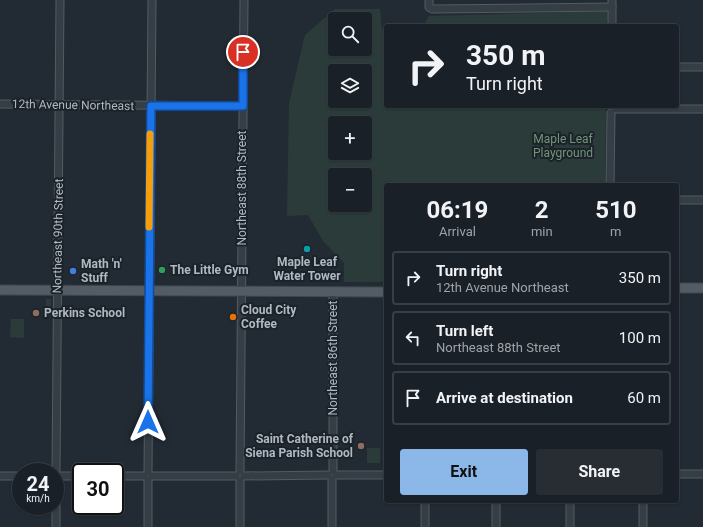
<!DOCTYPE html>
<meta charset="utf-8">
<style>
:root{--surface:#1a2027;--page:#272d33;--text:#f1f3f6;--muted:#9fa3a7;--line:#383e44;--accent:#8cb7e9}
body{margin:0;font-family:Roboto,sans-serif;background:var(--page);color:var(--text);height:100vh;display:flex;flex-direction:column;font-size:15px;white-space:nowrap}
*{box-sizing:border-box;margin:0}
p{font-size:13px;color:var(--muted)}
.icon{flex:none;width:22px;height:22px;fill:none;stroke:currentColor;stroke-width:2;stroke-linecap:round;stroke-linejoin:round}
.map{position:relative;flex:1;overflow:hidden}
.drawer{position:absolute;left:384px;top:183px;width:295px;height:320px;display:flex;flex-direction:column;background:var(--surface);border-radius:4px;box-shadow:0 1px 3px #0004,0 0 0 1px var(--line)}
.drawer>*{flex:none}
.guide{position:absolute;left:384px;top:24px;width:295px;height:84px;border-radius:4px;box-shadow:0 1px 3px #0004,0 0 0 1px var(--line);background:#1a2027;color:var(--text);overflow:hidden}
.buttons{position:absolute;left:328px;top:12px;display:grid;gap:8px}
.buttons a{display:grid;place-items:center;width:44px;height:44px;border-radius:4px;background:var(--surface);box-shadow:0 1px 3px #0004,0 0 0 1px var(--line);font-size:20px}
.speed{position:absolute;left:12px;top:463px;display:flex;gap:8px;font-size:20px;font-weight:700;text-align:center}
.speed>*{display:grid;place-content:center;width:52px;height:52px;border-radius:50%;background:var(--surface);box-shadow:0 1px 3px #0004,0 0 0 1px var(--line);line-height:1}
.speed small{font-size:10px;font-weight:400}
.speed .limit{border:2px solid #111;border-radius:6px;background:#fff;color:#111}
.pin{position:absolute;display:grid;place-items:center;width:34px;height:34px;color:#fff;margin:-17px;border:2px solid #fff;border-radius:50%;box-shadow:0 1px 4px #0007}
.me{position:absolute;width:44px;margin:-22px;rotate:0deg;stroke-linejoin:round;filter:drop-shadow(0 0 3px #0008)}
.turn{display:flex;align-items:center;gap:14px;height:84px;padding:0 16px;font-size:18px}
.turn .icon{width:52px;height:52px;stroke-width:2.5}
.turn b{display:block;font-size:28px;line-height:34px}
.eta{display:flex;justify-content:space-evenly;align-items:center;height:68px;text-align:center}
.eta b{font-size:24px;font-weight:700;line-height:28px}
.primary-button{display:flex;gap:8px;margin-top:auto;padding:8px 16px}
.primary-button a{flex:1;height:46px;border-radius:4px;background:var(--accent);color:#111;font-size:16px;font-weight:700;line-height:46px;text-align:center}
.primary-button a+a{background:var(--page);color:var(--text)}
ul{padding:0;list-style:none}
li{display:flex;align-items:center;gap:12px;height:54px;margin:0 8px 6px;padding:0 8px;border:2px solid var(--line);border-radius:4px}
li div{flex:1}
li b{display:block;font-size:15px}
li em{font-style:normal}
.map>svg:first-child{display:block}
.green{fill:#2a3b3a;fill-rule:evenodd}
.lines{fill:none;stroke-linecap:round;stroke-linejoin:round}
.stream{stroke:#394a5b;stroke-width:2}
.minor-casing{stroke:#535b62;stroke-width:9}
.major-casing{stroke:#3f464e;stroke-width:11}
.minor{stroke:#353d45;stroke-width:7}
.major{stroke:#535c65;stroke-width:9}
.route-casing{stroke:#114b97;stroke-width:10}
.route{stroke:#1a73e8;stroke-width:7}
.slow{stroke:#f59e0b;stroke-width:7}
.culture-dot{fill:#0f9aa8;stroke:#1b2229;stroke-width:1.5}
.leisure-dot{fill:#2e9e5b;stroke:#1b2229;stroke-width:1.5}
.shop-dot{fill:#3f7fe0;stroke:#1b2229;stroke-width:1.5}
.education-dot{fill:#8d6e63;stroke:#1b2229;stroke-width:1.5}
.food-dot{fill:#e8710a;stroke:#1b2229;stroke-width:1.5}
.labels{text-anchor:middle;stroke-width:4;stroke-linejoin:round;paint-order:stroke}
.street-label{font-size:12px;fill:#b0b8c1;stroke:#1b2229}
.park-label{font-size:12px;fill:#719577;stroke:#1b2229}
.poi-label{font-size:12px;font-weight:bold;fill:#b0b8c1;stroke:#1b2229;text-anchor:start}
</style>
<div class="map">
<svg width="703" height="527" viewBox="0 0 703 527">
<rect width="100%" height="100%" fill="#222b34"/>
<!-- green -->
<g class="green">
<path d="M335,9H380L382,30H386V106H606L605,185H386V282H344V263L323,241L308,215L287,216L289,103L305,35ZM335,19H365V49H335ZM335,71H365V101H335ZM335,123H365V153H335ZM335,175H365V205H335Z"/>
<path d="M608,11L607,26H423L429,16Z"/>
<rect x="46" y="299" width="5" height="17"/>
<path d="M11,319H24V338L10,337Z"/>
<path d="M380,448V463H367V448Z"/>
</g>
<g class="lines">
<!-- stream -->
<g class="stream">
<path d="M454,26H461"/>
<path d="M467,26H468"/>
<path d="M515,26H518"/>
</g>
<!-- minor casing -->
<g class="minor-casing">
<g id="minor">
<path d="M429,0V7L432,9L612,7"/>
<path d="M612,26V0"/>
<path d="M677,67H703"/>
<path d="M0,104L243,106"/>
<path d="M616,109H703"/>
<path d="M610,185L611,113"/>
<path d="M677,200H703"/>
<path d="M240,471L244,0"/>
<path d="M333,471V292"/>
<path d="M56,472L60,0"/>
<path d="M148,472L152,0"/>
<path d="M677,474H703"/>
<path d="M336,475H386"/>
<path d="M0,476H21"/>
<path d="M60,476H81"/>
<path d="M115,476H144"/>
<path d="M152,476H236"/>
<path d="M244,476L328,475"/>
<path d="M56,527V480"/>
<path d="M148,527V480"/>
<path d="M240,527V480"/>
<path d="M332,527V479"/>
<path d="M425,527V501"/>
<path d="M496,527V501"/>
<path d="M570,527V501"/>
<path d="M643,527V501"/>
</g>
</g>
<!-- major casing -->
<g class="major-casing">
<g id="major">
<path d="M677,288H703"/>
<path d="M0,290L386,292"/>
</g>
</g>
<!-- minor -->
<use href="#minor" class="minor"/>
<!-- major -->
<use href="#major" class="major"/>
</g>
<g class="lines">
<!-- route casing -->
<g class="route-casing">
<path id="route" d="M148,422L151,106H243V52"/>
</g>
<!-- route -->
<use href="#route" class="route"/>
<!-- slow -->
<path class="slow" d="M149,227L150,134"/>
</g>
<!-- markers -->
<circle class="culture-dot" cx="307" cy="249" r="4"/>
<circle class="leisure-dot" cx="162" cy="270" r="4"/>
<circle class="shop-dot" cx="73" cy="271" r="4"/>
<g class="education-dot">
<circle cx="36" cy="313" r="4"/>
<circle cx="361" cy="446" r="4"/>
</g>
<circle class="food-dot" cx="233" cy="317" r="4"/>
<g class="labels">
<!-- street labels -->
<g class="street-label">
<text transform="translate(73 105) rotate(1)" y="4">12th Avenue Northeast</text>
<text transform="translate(242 188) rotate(-90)" y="4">Northeast 88th Street</text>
<text transform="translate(58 236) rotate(-89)" y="4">Northeast 90th Street</text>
<text transform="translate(333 358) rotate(-90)" y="4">Northeast 86th Street</text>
</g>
<!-- park labels -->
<g class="park-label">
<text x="563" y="143">Maple Leaf<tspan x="563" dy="14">Playground</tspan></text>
</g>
<!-- poi labels -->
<g class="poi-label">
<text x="307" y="266" text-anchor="middle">Maple Leaf<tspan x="307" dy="14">Water Tower</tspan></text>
<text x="81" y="268">Math 'n'<tspan x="81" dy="14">Stuff</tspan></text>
<text x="170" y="274">The Little Gym</text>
<text x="241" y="314">Cloud City<tspan x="241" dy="14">Coffee</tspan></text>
<text x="44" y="317">Perkins School</text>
<text x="353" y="443" text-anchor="end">Saint Catherine of<tspan x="353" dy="14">Siena Parish School</tspan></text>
</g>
</g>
</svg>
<div class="buttons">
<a><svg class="icon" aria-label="search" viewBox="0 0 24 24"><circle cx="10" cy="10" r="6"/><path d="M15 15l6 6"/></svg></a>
<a><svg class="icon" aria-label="layers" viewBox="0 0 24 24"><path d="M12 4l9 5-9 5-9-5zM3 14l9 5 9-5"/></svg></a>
<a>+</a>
<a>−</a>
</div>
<div class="speed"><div>24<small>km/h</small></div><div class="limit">30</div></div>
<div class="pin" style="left:243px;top:52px;background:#d93025"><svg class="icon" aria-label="arrive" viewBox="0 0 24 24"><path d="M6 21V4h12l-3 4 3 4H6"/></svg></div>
<svg class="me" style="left:148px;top:422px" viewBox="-20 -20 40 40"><path d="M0-17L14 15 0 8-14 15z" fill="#1a73e8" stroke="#fff" stroke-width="4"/></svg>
<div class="guide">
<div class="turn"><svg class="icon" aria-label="right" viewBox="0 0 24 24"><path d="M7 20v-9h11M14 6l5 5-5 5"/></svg><div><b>350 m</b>Turn right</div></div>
</div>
<section class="drawer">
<div class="eta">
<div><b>06:19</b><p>Arrival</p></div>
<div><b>2</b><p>min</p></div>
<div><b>510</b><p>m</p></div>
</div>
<ul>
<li><svg class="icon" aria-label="right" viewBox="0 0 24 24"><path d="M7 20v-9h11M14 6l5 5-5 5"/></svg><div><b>Turn right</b><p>12th Avenue Northeast</p></div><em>350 m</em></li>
<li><svg class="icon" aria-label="left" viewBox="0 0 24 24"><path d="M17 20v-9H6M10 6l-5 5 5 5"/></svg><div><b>Turn left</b><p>Northeast 88th Street</p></div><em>100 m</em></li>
<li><svg class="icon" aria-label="arrive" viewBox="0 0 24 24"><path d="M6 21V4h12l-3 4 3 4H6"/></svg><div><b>Arrive at destination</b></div><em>60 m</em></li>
</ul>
<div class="primary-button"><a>Exit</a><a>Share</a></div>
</section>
</div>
